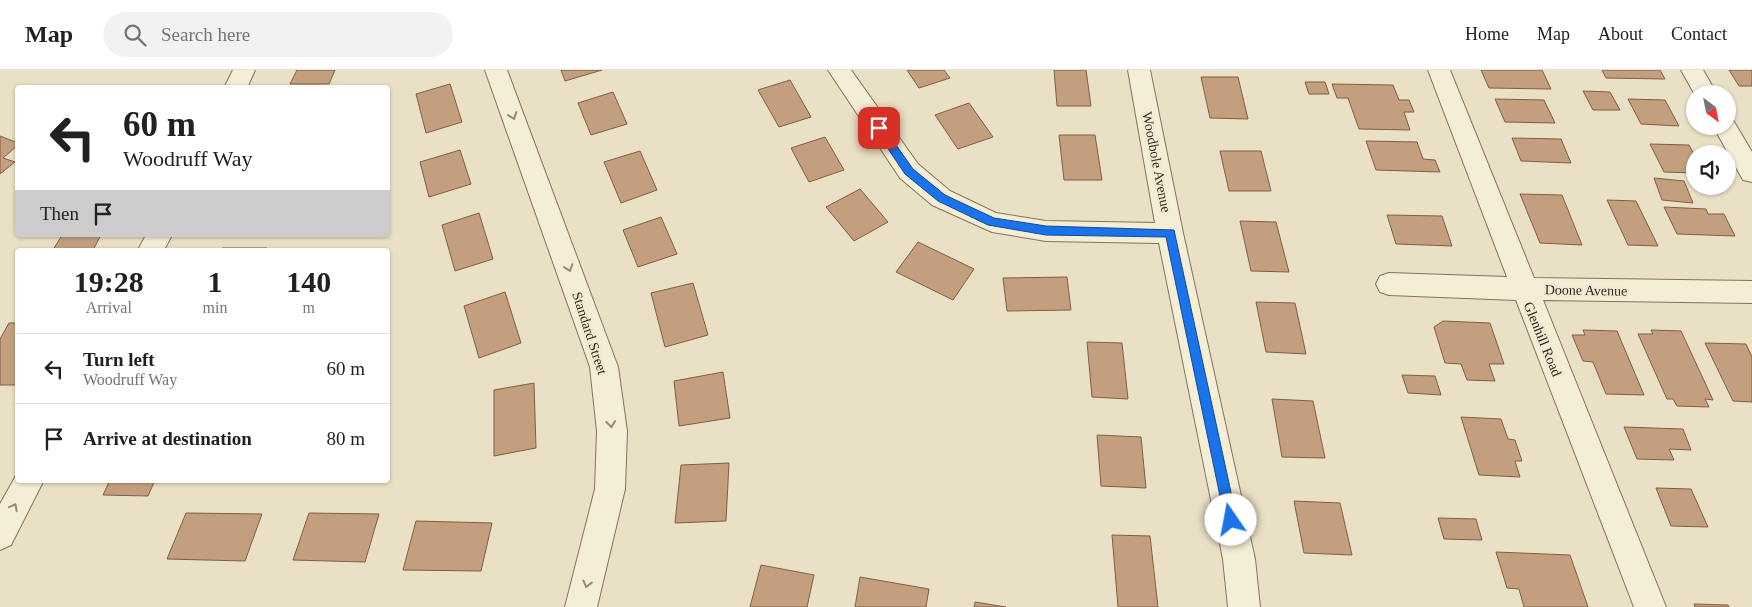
<!DOCTYPE html>
<style>
:root{--surface:#fff;--page:#f2f2f2;--text:#202124;--muted:#757577;--line:#e0e0e0}
body{margin:0;font-family:"Times New Roman",serif;background:var(--page);color:var(--text);height:100vh;display:flex;flex-direction:column;font-size:19px;white-space:nowrap}
*{box-sizing:border-box;margin:0}
p{font-size:16px;color:var(--muted)}
.icon{flex:none;width:28px;height:28px;fill:none;stroke:currentColor;stroke-width:2;stroke-linecap:round;stroke-linejoin:round}
.map{position:relative;flex:1;overflow:hidden}
.details{position:absolute;left:15px;top:178px;width:375px;height:235px;display:flex;flex-direction:column;background:var(--surface);border-radius:5px;box-shadow:0 1px 4px #0004}
.details>*{flex:none}
.guide{position:absolute;left:15px;top:15px;width:375px;height:152px;border-radius:5px;box-shadow:0 1px 4px #0004;background:#fff;color:var(--text);overflow:hidden}
.needle{width:32px;rotate:148deg}
.fabs{position:absolute;left:1686px;top:15px;display:grid;gap:10px}
.fabs a{display:grid;place-items:center;width:50px;height:50px;border-radius:50%;background:var(--surface);box-shadow:0 1px 4px #0004;font-size:25px}
.pin{position:absolute;display:grid;place-items:center;width:42px;height:42px;color:#fff;margin:-21px;border-radius:10px;box-shadow:0 2px 8px #0006}
.me{position:absolute;width:55px;margin:-28px;rotate:348deg;stroke-linejoin:round;filter:drop-shadow(0 0 4px #0008)}
.turn{display:flex;align-items:center;gap:18px;height:105px;padding:0 25px;font-size:22px}
.turn .icon{width:65px;height:65px;stroke-width:2.5}
.turn b{display:block;font-size:35px;line-height:42px}
.then{display:flex;align-items:center;height:48px;padding:0 25px;background:#0003;gap:10px;font-size:19px}
.eta{display:flex;justify-content:space-evenly;align-items:center;height:85px;text-align:center}
.eta b{font-size:30px;font-weight:800;line-height:35px}
ul{padding:0;list-style:none}
li{display:flex;align-items:center;gap:15px;height:70px;padding:0 25px;border-top:1px solid var(--line)}
li div{flex:1}
li b{display:block;font-size:19px}
li em{font-style:normal}
header{display:flex;align-items:center;gap:30px;box-sizing:border-box;height:70px;padding:0 25px;background:var(--surface);border-bottom:1px solid var(--line)}
header strong{font-size:24px}
nav{display:flex;gap:28px;margin-inline-start:auto;font-size:18px}
.search{width:350px;height:45px;background:var(--page);display:flex;align-items:center;gap:12px;box-sizing:border-box;padding:0 18px;border-radius:28px;color:var(--muted);font-size:19px}
.map>svg:first-child{display:block}
.building{fill:#c49f7e;stroke:#7f5f45}
.lines{fill:none;stroke-linecap:round;stroke-linejoin:round}
.street-casing{stroke:#83735d;stroke-width:2}
.street{fill:#f5eed7;fill-rule:evenodd}
.oneway{stroke:#948c7b}
.route{fill:#1a73e8;stroke:#114b97}
.labels{text-anchor:middle;stroke-width:5;stroke-linejoin:round;paint-order:stroke}
.street-label{font-size:14px;fill:#342a1f;stroke:#f2ead3}
</style>
<header>
<strong>Map</strong>
<div class="search"><svg class="icon" aria-label="search" viewBox="0 0 24 24"><circle cx="10" cy="10" r="6"/><path d="M15 15l6 6"/></svg>Search here</div>
<nav><a>Home</a><a>Map</a><a>About</a><a>Contact</a></nav>
</header>
<div class="map">
<svg width="1752" height="537" viewBox="0 0 1752 537">
<rect width="100%" height="100%" fill="#eae0c5"/>
<!-- building -->
<g class="building">
<path d="M297,0H335L329,14H290Z"/>
<path d="M561,0H602L565,11Z"/>
<path d="M907,0H944L950,8L919,18Z"/>
<path d="M1054,0H1086L1091,36H1057Z"/>
<path d="M1481,0H1542L1551,19L1489,18Z"/>
<path d="M1602,0H1660L1665,9L1606,8Z"/>
<path d="M1729,0H1752V16H1739Z"/>
<path d="M1201,7H1238L1248,49L1210,48Z"/>
<path d="M790,10L811,47L779,57L758,20Z"/>
<path d="M1305,12H1325L1329,24H1309Z"/>
<path d="M450,14L462,52L426,63L416,24Z"/>
<path d="M1332,14L1393,15L1399,30H1409L1414,42H1404L1410,60L1359,59L1348,28H1337Z"/>
<path d="M1583,21L1610,22L1620,40H1593Z"/>
<path d="M613,22L627,54L591,65L578,33Z"/>
<path d="M1495,29L1544,30L1555,53L1505,52Z"/>
<path d="M1628,29L1665,30L1679,56L1641,54Z"/>
<path d="M969,33L993,67L958,79L935,45Z"/>
<path d="M1059,65H1095L1102,110H1064Z"/>
<path d="M0,66L18,73V75L3,88L15,92L0,104Z"/>
<path d="M825,67L844,100L809,112L791,78Z"/>
<path d="M1512,68L1561,69L1571,93L1521,91Z"/>
<path d="M1366,71L1417,72L1423,89L1435,90L1440,102L1376,100Z"/>
<path d="M1650,74L1689,75L1695,86V103L1664,102Z"/>
<path d="M460,80L471,114L429,127L420,92Z"/>
<path d="M640,81L657,120L621,133L604,92Z"/>
<path d="M1220,81H1261L1271,121H1229Z"/>
<path d="M1654,108L1684,111L1693,133L1662,130Z"/>
<path d="M860,119L888,152L854,171L826,137Z"/>
<path d="M1520,124L1562,125L1582,175L1540,173Z"/>
<path d="M1607,130L1636,131L1658,176L1628,175Z"/>
<path d="M1664,137L1706,139L1708,144H1724L1735,166L1677,164Z"/>
<path d="M479,143L493,189L455,201L442,155Z"/>
<path d="M1387,145L1442,146L1452,176L1396,174Z"/>
<path d="M661,147L677,184L638,197L623,160Z"/>
<path d="M1240,151L1276,152L1289,202L1251,201Z"/>
<path d="M62,165H101L93,180H53Z"/>
<path d="M918,172L974,199L953,230L896,202Z"/>
<path d="M222,178H267L266,180H221Z"/>
<path d="M1067,207L1071,240L1007,241L1003,208Z"/>
<path d="M693,213L708,265L665,277L651,223Z"/>
<path d="M505,222L521,273L479,288L464,236Z"/>
<path d="M1256,232L1295,233L1306,284L1266,282Z"/>
<path d="M1443,251L1490,253L1504,294H1489L1495,311L1467,310L1461,294L1445,293L1434,257Z"/>
<path d="M9,253H18V315H0V269Z"/>
<path d="M1583,260L1617,261L1644,325L1606,324L1593,292L1583,291L1572,265H1585Z"/>
<path d="M1651,260L1681,261L1713,330L1705,329L1709,337L1677,336L1673,329H1667L1638,264H1653Z"/>
<path d="M1087,272L1122,273L1128,329L1092,327Z"/>
<path d="M1705,273L1746,274L1752,287V332L1733,331Z"/>
<path d="M723,302L730,348L679,356L674,311Z"/>
<path d="M1402,305L1435,306L1441,325L1408,323Z"/>
<path d="M534,313L536,378L494,386V320Z"/>
<path d="M1272,329L1313,331L1325,388L1282,387Z"/>
<path d="M1461,347L1501,349L1508,369L1515,370L1522,391H1515L1520,407L1479,405Z"/>
<path d="M1624,357L1683,359L1691,380L1669,379L1674,390L1637,389Z"/>
<path d="M1097,365L1141,367L1146,418L1101,416Z"/>
<path d="M729,393L726,451L675,453L681,395Z"/>
<path d="M110,410H155L148,426L103,425Z"/>
<path d="M1656,418L1691,419L1708,457L1671,456Z"/>
<path d="M1294,431L1340,433L1352,485L1304,483Z"/>
<path d="M186,443L262,444L245,491L167,489Z"/>
<path d="M309,443L379,444L365,492L293,490Z"/>
<path d="M1438,448L1476,449L1482,470L1444,469Z"/>
<path d="M416,451L492,453L481,501L403,500Z"/>
<path d="M1112,465L1150,466L1158,537H1118Z"/>
<path d="M1496,482L1570,485L1588,537H1524L1519,519L1507,518Z"/>
<path d="M761,495L814,505L807,537H750Z"/>
<path d="M860,507L929,519L926,537H855Z"/>
<path d="M975,532L1006,537H974Z"/>
<path d="M1694,534L1728,535L1729,537H1695Z"/>
</g>
<g class="lines">
<!-- street casing -->
<g class="street-casing">
<g id="street">
<path d="M233,0H255L247,18H224Z"/>
<path d="M485,0H507L618,297L627,361L625,419L597,537H565L595,419L597,361L590,297Z"/>
<path d="M828,0H851L918,94L950,121L996,143L1046,151L1155,153L1128,0H1150L1183,163L1255,489L1260,537H1228L1223,489L1159,173L1046,171L992,162L932,135L900,108Z"/>
<path d="M1428,0H1450L1534,208L1752,211V233L1543,230L1666,537H1634L1516,230L1389,225L1380,222L1376,214L1380,206L1389,203L1507,207Z"/>
<path d="M1681,0H1703L1717,24L1695,25Z"/>
<path d="M1728,48L1733,50L1752,82V112L1743,110L1713,56H1728Z"/>
<path d="M146,165H172L164,180H138Z"/>
<path d="M18,402V410H44L11,475L0,480V434Z"/>
</g>
</g>
<!-- street -->
<use href="#street" class="street"/>
</g>
<!-- one-way arrows -->
<defs><path id="oneway-chevron" d="M-2-3.5L2.5 0L-2 3.5" fill="none" stroke-width="1.6" stroke-linecap="round" stroke-linejoin="round" transform="scale(1.25)"/></defs>
<g class="oneway">
<use href="#oneway-chevron" transform="translate(513 46) rotate(70)"/>
<use href="#oneway-chevron" transform="translate(569 198) rotate(71)"/>
<use href="#oneway-chevron" transform="translate(611 354) rotate(84)"/>
<use href="#oneway-chevron" transform="translate(14 437) rotate(-62)"/>
<use href="#oneway-chevron" transform="translate(587 514) rotate(104)"/>
</g>
<!-- route -->
<path class="route" d="M879,54L882,55L913,99L945,125L994,148L1046,156L1174,160L1237,450L1235,455L1231,457L1227,455L1225,450L1166,167L1046,165L988,155L938,131L905,104L874,58Z"/>
<g class="labels">
<!-- street labels -->
<g class="street-label">
<text transform="translate(1157 92) rotate(79)" y="5">Woodbole Avenue</text>
<text transform="translate(1586 220) rotate(1)" y="5">Doone Avenue</text>
<text transform="translate(590 263) rotate(72)" y="5">Standard Street</text>
<text transform="translate(1543 269) rotate(68)" y="5">Glenhill Road</text>
</g>
</g>
</svg>
<div class="fabs">
<a><svg class="needle" viewBox="-14 -14 28 28"><path d="M0-13l5 13h-10z" fill="#e53935"/><path d="M0 13l5-13h-10z" fill="#757577"/></svg></a>
<a><svg class="icon" aria-label="sound" viewBox="0 0 24 24"><path d="M4 9h4l5-4v14l-5-4H4zM17 9q2 3 0 6"/></svg></a>
</div>
<div class="pin" style="left:879px;top:58px;background:#d93025"><svg class="icon" aria-label="arrive" viewBox="0 0 24 24"><path d="M6 21V4h12l-3 4 3 4H6"/></svg></div>
<svg class="me" style="left:1231px;top:450px" viewBox="-20 -20 40 40"><circle r="19" fill="#fff"/><path d="M0-13L10 11 0 6-10 11z" fill="#1a73e8"/></svg>
<div class="guide">
<div class="turn"><svg class="icon" aria-label="left" viewBox="0 0 24 24"><path d="M17 20v-9H6M10 6l-5 5 5 5"/></svg><div><b>60 m</b>Woodruff Way</div></div>
<div class="then">Then<svg class="icon" aria-label="arrive" viewBox="0 0 24 24"><path d="M6 21V4h12l-3 4 3 4H6"/></svg></div>
</div>
<section class="details">
<div class="eta">
<div><b>19:28</b><p>Arrival</p></div>
<div><b>1</b><p>min</p></div>
<div><b>140</b><p>m</p></div>
</div>
<ul>
<li><svg class="icon" aria-label="left" viewBox="0 0 24 24"><path d="M17 20v-9H6M10 6l-5 5 5 5"/></svg><div><b>Turn left</b><p>Woodruff Way</p></div><em>60 m</em></li>
<li><svg class="icon" aria-label="arrive" viewBox="0 0 24 24"><path d="M6 21V4h12l-3 4 3 4H6"/></svg><div><b>Arrive at destination</b></div><em>80 m</em></li>
</ul>
</section>
</div>
